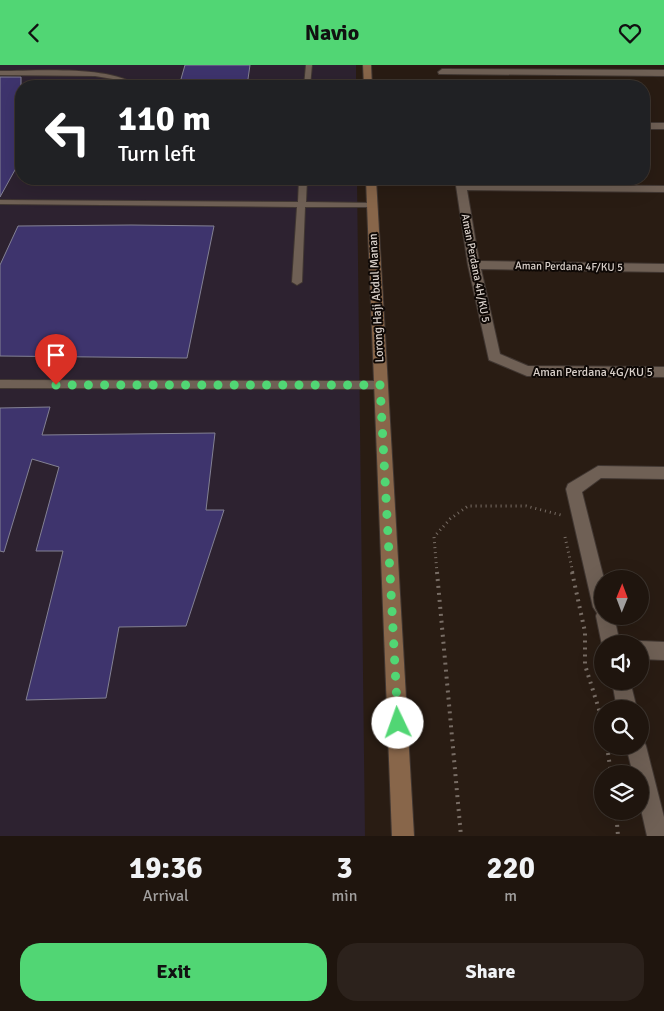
<!DOCTYPE html>
<style>
:root{--surface:#1f150e;--page:#2c221c;--text:#f1f3f6;--muted:#a19f9e;--line:#3c342e;--accent:#51d674}
body{margin:0;font-family:Signika,sans-serif;background:var(--page);color:var(--text);height:100vh;display:flex;flex-direction:column;font-size:19px;white-space:nowrap}
*{box-sizing:border-box;margin:0}
p{font-size:16px;color:var(--muted)}
.icon{flex:none;width:28px;height:28px;fill:none;stroke:currentColor;stroke-width:2;stroke-linecap:round;stroke-linejoin:round}
.map{position:relative;height:771px;overflow:hidden}
.details{display:flex;flex-direction:column;background:var(--surface);flex:1}
.details>*{flex:none}
.guide{position:absolute;left:15px;top:15px;width:635px;height:105px;border-radius:20px;box-shadow:0 5px 20px #0002,0 0 0 1px var(--line);background:#202124;color:#fff;overflow:hidden}
.needle{width:32px;rotate:1deg}
.buttons{position:absolute;left:594px;top:505px;display:grid;gap:10px}
.buttons a{display:grid;place-items:center;width:55px;height:55px;border-radius:50%;background:var(--surface);box-shadow:0 5px 20px #0002,0 0 0 1px var(--line);font-size:25px}
.pin{position:absolute;display:grid;place-items:center;width:42px;height:42px;color:#fff;margin:-51px -21px;border-radius:50% 50% 50% 0;rotate:-45deg;box-shadow:0 0 5px #0007}
.pin .icon{rotate:45deg}
.me{position:absolute;width:55px;margin:-28px;rotate:357deg;stroke-linejoin:round;filter:drop-shadow(0 0 4px #0008)}
.turn{display:flex;align-items:center;gap:18px;height:105px;padding:0 20px;font-size:22px}
.turn .icon{width:65px;height:65px;stroke-width:2.5}
.turn b{display:block;font-size:35px;line-height:42px}
.eta{display:flex;justify-content:space-evenly;align-items:center;height:85px;text-align:center}
.eta b{font-size:30px;font-weight:700;line-height:35px}
.cta{display:flex;gap:10px;margin-top:auto;padding:10px 20px}
.cta a{flex:1;height:58px;border-radius:20px;background:var(--accent);color:#111;font-size:20px;font-weight:700;line-height:58px;text-align:center}
.cta a+a{background:var(--page);color:var(--text)}
header{display:flex;justify-content:space-between;align-items:center;height:65px;padding:0 20px;background:var(--accent);color:#111;font-size:22px;font-weight:700}
.map>svg:first-child{display:block}
.industrial{fill:#2d2230}
.building{fill:#3e346d;stroke:#838193}
.lines{fill:none;stroke-linecap:round;stroke-linejoin:round}
.lane-casing{stroke:#413732;stroke-width:2}
.street-casing{stroke:#413732;stroke-width:2}
.secondary-casing{stroke:#413732;stroke-width:2}
.path-far1{stroke:#786d65;stroke-width:3;stroke-dasharray:1 4;stroke-linecap:butt}
.path{stroke:#786d65;stroke-width:4;stroke-dasharray:2 5;stroke-linecap:butt}
.lane{fill:#6f6055;fill-rule:evenodd}
.street{fill:#6f6055;fill-rule:evenodd}
.secondary{fill:#88664a;fill-rule:evenodd}
.route{stroke:#51d674;stroke-width:9;stroke-dasharray:0 16.2}
.labels{text-anchor:middle;stroke-width:4;stroke-linejoin:round;paint-order:stroke}
.far-street-label{font-size:11px;fill:#d9d0ca;stroke:#0e0805}
.street-label{font-size:12px;fill:#d9d0ca;stroke:#0e0805}
</style>
<header><svg class="icon" aria-label="back" viewBox="0 0 24 24"><path d="M15 5l-7 7 7 7"/></svg>Navio<svg class="icon" aria-label="heart" viewBox="0 0 24 24"><path d="M12 20l-8-8c-3-5 5-10 8-4 3-6 11-1 8 4z"/></svg></header>
<div class="map">
<svg width="664" height="771" viewBox="0 0 664 771">
<rect width="100%" height="100%" fill="#291c13"/>
<!-- industrial -->
<path class="industrial" d="M0,0H356V21H21V114H357L365,771H0Z"/>
<!-- building -->
<g class="building">
<path d="M185,0H250L247,21H179Z"/>
<path d="M0,12H21V94L0,132Z"/>
<path d="M131,160L214,161L187,293L0,291V200L18,161Z"/>
<path d="M50,342L42,370L215,368L206,445H224L186,561L119,562L106,633L26,635L63,486H36L59,402L32,394L4,487L0,486V343Z"/>
</g>
<g class="lines">
<!-- lane casing -->
<g class="lane-casing">
<g id="lane">
<path d="M306,0H312L310,21H304Z"/>
<path d="M0,6C36,6 110,0 138,21H130L113,14L95,11L0,10Z"/>
<path d="M299,114H307L306,137L372,138L376,140L372,142H305L302,217L297,220L292,217L297,142L0,139V135L298,137Z"/>
<path d="M0,315L380,316L385,320L380,324L0,323Z"/>
</g>
</g>
<!-- street casing -->
<g class="street-casing">
<g id="street">
<path d="M442,4L664,5V11L439,9L438,7Z"/>
<rect x="644" y="58" width="20" height="6"/>
<path d="M455,114H465L466,119L664,121V127L467,125L479,196L664,199V207L481,204L500,289L528,301L664,302V312L527,311L489,295L468,200Z"/>
<path d="M598,401L664,402V414L601,413L582,427L604,514L602,551H614L620,579H602V580L596,551L597,548L593,542L566,424L568,419Z"/>
<path d="M640,576L664,577V595L640,594V579H633Z"/>
<path d="M612,616H630L637,644H617Z"/>
<path d="M640,673L643,674L646,681L664,752V771H647L640,740V709H633L626,681H640Z"/>
</g>
</g>
<!-- secondary casing -->
<g class="secondary-casing">
<g id="secondary">
<path d="M363,0H371L372,21H364Z"/>
<path d="M366,114H376L414,771H392Z"/>
</g>
</g>
<!-- path-far1 -->
<g class="path-far1">
<path d="M565,472L573,508"/>
<path d="M437,508L434,472L450,454L468,441H526L561,450"/>
</g>
<!-- path -->
<g class="path">
<path d="M437,507L461,771"/>
<path d="M572,507L585,567V600L602,654"/>
<path d="M607,681L611,709"/>
<path d="M616,746L618,771"/>
</g>
<!-- lane -->
<use href="#lane" class="lane"/>
<!-- street -->
<use href="#street" class="street"/>
<!-- secondary -->
<use href="#secondary" class="secondary"/>
</g>
<g class="lines">
<!-- route -->
<path class="route" d="M56,320H380L398,658"/>
</g>
<g class="labels">
<!-- far-street labels -->
<g class="far-street-label">
<text transform="translate(569 201) rotate(1)" y="4">Aman Perdana 4F/KU 5</text>
<text transform="translate(476 203) rotate(79)" y="4">Aman Perdana 4H/KU 5</text>
</g>
<!-- street labels -->
<g class="street-label">
<text transform="translate(376 233) rotate(-93)" y="4">Lorong Haji Abdul Manan</text>
<text x="593" y="311">Aman Perdana 4G/KU 5</text>
</g>
</g>
</svg>
<div class="buttons">
<a><svg class="needle" viewBox="-14 -14 28 28"><path d="M0-13l5 13h-10z" fill="#e53935"/><path d="M0 13l5-13h-10z" fill="#a19f9e"/></svg></a>
<a><svg class="icon" aria-label="sound" viewBox="0 0 24 24"><path d="M4 9h4l5-4v14l-5-4H4zM17 9q2 3 0 6"/></svg></a>
<a><svg class="icon" aria-label="search" viewBox="0 0 24 24"><circle cx="10" cy="10" r="6"/><path d="M15 15l6 6"/></svg></a>
<a><svg class="icon" aria-label="layers" viewBox="0 0 24 24"><path d="M12 4l9 5-9 5-9-5zM3 14l9 5 9-5"/></svg></a>
</div>
<div class="pin" style="left:56px;top:320px;background:#d93025"><svg class="icon" aria-label="arrive" viewBox="0 0 24 24"><path d="M6 21V4h12l-3 4 3 4H6"/></svg></div>
<svg class="me" style="left:398px;top:658px" viewBox="-20 -20 40 40"><circle r="19" fill="#fff"/><path d="M0-13L10 11 0 6-10 11z" fill="#51d674"/></svg>
<div class="guide">
<div class="turn"><svg class="icon" aria-label="left" viewBox="0 0 24 24"><path d="M17 20v-9H6M10 6l-5 5 5 5"/></svg><div><b>110 m</b>Turn left</div></div>
</div>
</div>
<section class="details">
<div class="eta">
<div><b>19:36</b><p>Arrival</p></div>
<div><b>3</b><p>min</p></div>
<div><b>220</b><p>m</p></div>
</div>
<div class="cta"><a>Exit</a><a>Share</a></div>
</section>
